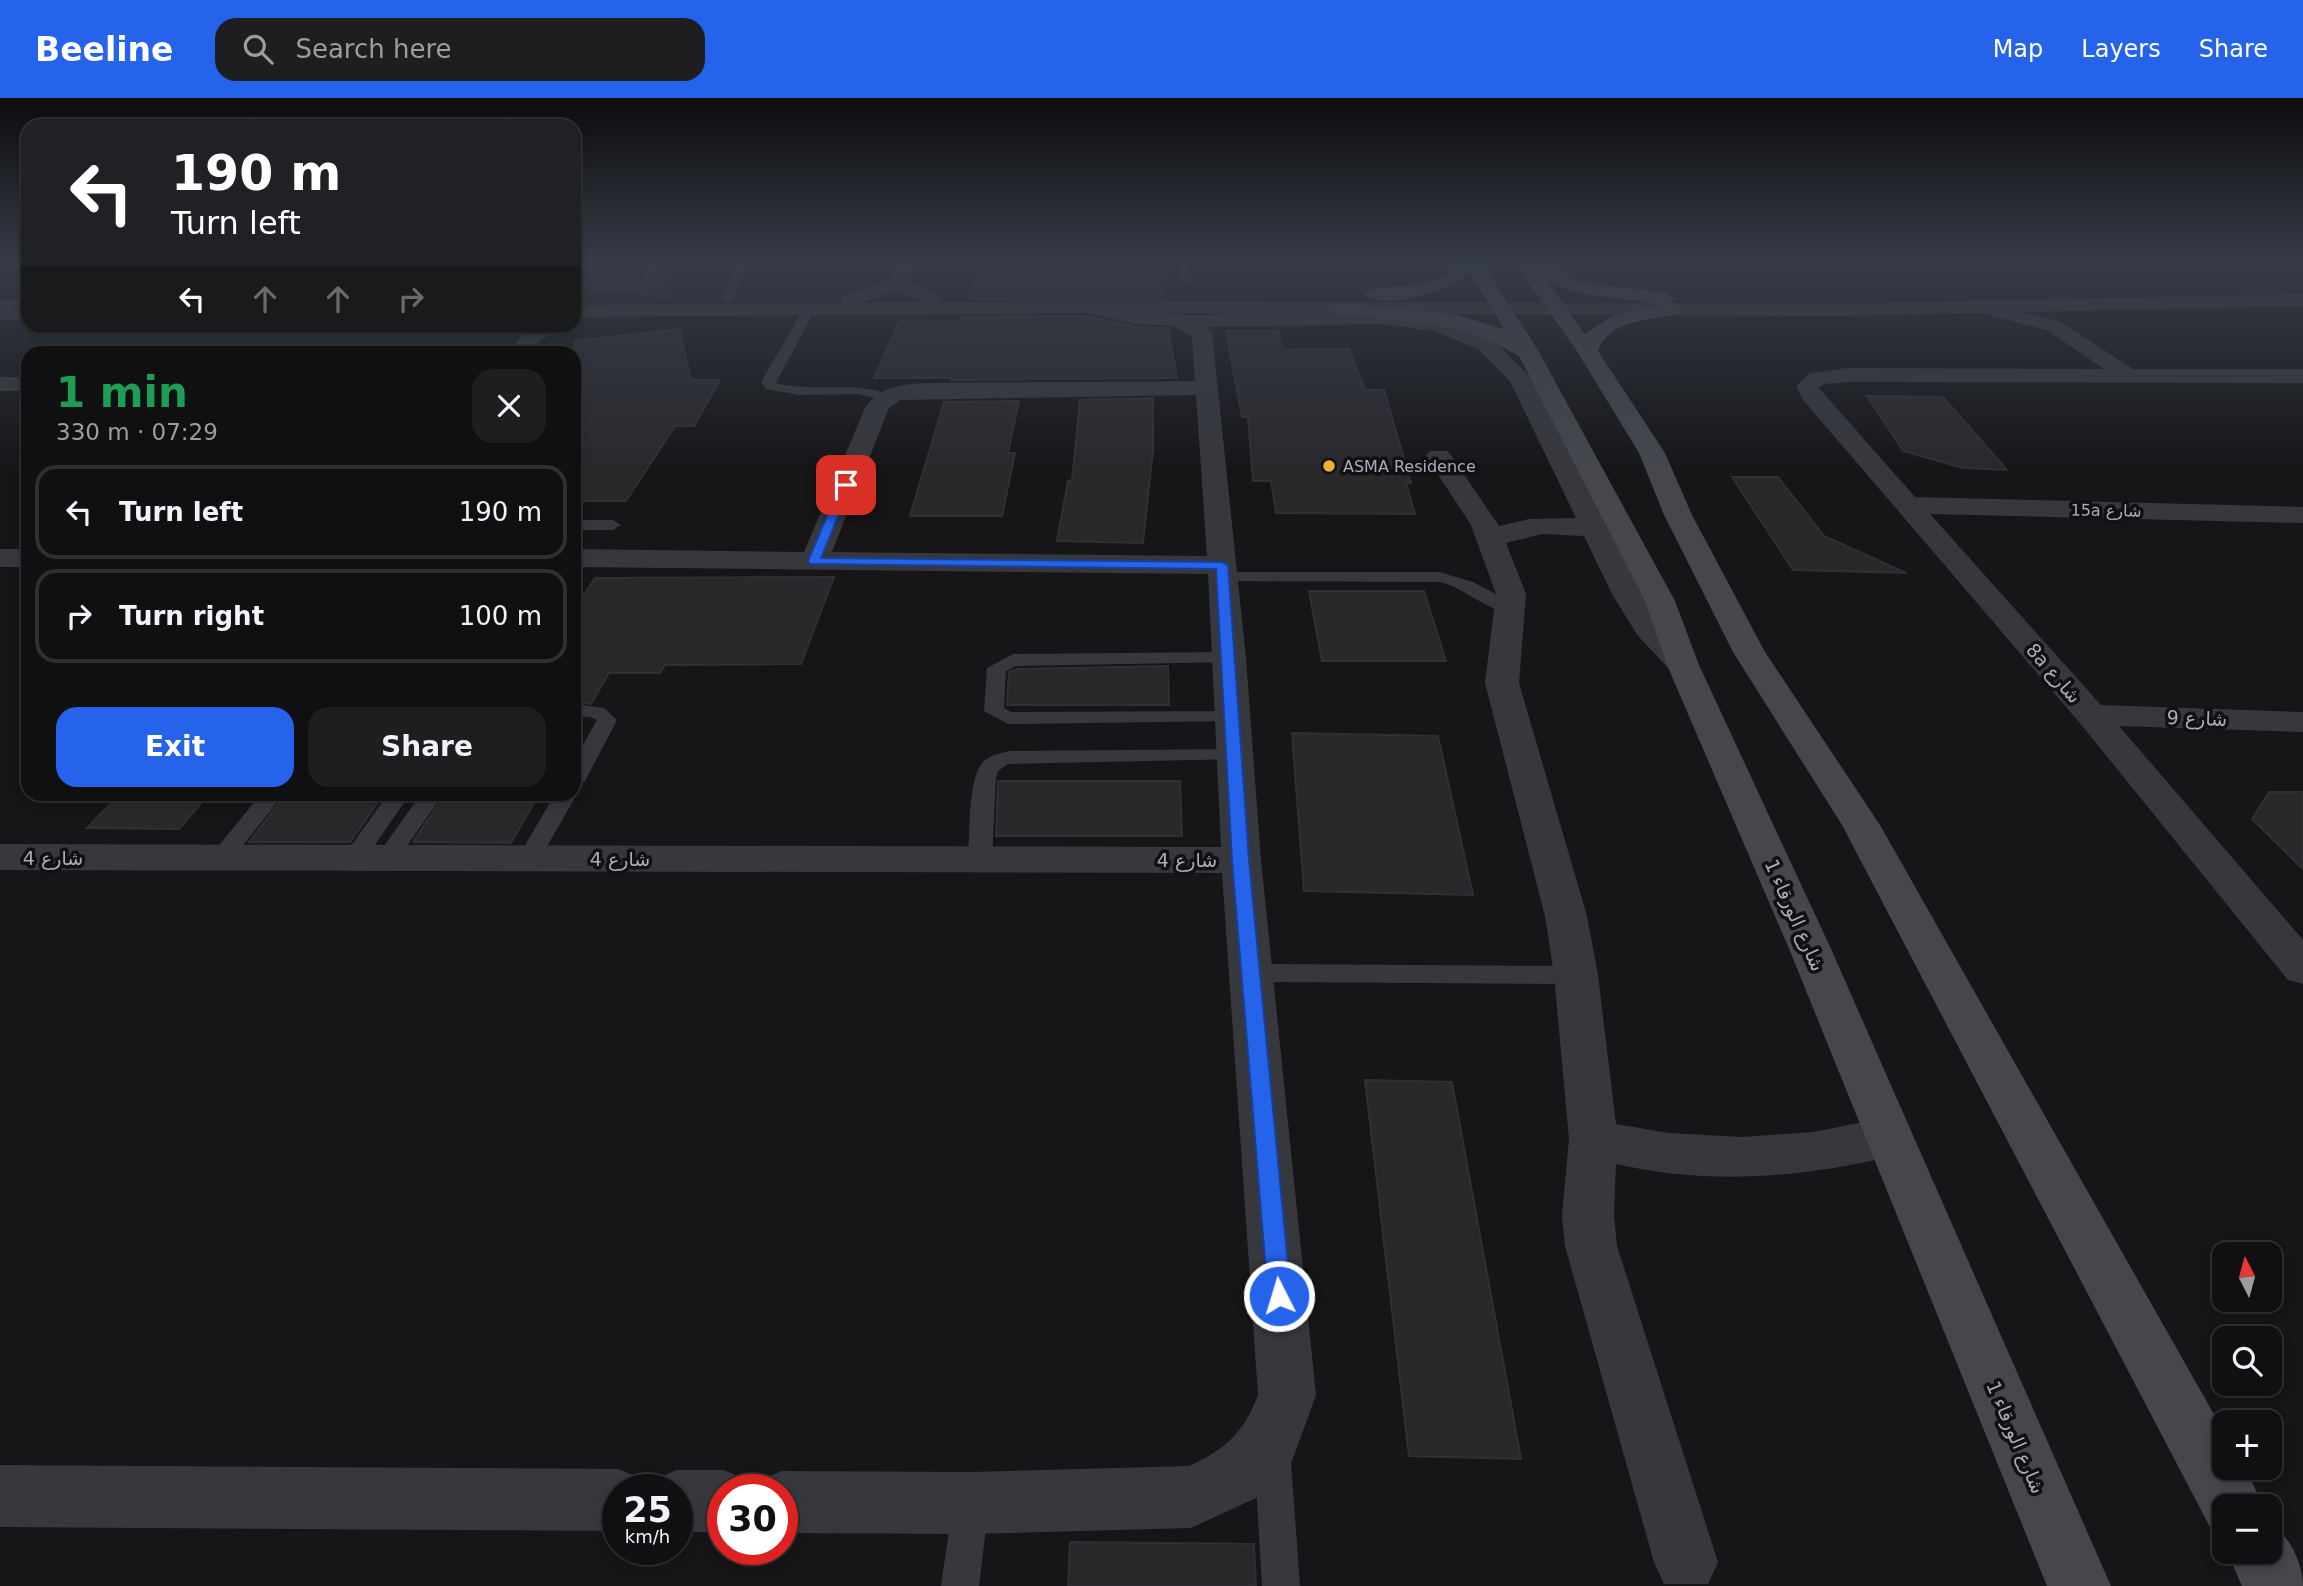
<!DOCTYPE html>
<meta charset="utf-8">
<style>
:root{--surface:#101012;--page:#1e1e20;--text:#f1f3f6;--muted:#9c9d9f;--line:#303032;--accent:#2563eb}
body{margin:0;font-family:"DejaVu Sans",Vazirmatn,sans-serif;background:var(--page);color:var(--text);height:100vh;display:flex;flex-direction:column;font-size:26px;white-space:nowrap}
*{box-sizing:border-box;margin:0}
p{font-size:23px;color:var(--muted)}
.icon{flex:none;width:38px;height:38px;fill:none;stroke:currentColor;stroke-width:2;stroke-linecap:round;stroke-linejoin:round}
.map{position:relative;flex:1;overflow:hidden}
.side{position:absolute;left:21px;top:248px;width:560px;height:455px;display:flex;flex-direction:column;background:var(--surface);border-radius:21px;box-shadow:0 4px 10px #0003,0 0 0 2px var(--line)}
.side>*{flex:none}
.guide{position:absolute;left:21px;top:21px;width:560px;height:214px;border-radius:21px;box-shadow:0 4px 10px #0003,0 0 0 2px var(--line);background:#202124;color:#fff;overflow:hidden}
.needle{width:46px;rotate:354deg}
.controls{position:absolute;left:2212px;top:1144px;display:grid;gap:14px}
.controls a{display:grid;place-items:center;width:70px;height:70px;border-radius:14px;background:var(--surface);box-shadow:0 4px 10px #0003,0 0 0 2px var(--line);font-size:35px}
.speed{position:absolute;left:602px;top:1376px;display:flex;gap:14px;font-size:35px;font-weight:700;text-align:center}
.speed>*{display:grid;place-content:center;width:91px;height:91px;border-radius:50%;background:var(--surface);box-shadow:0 4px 10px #0003,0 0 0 2px var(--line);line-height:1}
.speed small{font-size:18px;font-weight:400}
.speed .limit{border:10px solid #d22;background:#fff;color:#111}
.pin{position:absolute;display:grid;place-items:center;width:60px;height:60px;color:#fff;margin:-30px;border-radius:14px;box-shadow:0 4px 10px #0006}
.me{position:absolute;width:77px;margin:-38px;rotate:355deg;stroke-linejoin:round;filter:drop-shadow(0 0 5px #0008)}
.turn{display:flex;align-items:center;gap:24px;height:147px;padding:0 35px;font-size:32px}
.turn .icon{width:91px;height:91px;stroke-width:2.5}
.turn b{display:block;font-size:49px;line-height:60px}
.lanes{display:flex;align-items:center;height:66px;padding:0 35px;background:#0003;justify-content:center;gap:35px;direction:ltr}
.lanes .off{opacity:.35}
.round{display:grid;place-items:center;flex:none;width:74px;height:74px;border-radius:21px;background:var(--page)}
.overview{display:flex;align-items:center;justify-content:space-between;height:119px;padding:0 35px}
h1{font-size:42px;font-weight:600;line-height:52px;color:#1e9e55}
.button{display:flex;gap:14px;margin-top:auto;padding:14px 35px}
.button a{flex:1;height:80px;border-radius:21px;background:var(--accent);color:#fff;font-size:28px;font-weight:600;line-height:80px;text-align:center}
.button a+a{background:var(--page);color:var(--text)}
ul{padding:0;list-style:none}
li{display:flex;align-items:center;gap:21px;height:94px;margin:0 14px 10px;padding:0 21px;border:4px solid var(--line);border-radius:21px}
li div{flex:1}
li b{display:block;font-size:26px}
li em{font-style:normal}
header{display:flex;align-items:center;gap:42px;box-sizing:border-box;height:98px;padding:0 35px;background:var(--accent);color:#fff}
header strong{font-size:33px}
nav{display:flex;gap:38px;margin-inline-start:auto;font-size:24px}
.search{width:490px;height:63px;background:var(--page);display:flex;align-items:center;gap:18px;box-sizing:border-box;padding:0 24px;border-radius:21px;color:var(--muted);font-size:26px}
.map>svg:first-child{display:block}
.building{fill:#29292c;stroke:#303034;stroke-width:2}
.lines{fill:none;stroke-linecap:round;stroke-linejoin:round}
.service{fill:#37383d;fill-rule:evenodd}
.minor{fill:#37383d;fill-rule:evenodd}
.tertiary{fill:#37383d;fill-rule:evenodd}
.secondary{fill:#45474d;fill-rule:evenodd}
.route{fill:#2563eb;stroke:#184099;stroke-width:2}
.poi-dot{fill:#f2b134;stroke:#111113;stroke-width:2.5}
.labels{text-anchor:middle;stroke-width:7;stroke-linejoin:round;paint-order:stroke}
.far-poi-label{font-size:16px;fill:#a8adb8;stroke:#111113;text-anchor:start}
.far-street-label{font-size:16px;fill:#a8adb8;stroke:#111113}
.street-label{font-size:19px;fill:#a8adb8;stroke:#111113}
</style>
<header>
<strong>Beeline</strong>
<div class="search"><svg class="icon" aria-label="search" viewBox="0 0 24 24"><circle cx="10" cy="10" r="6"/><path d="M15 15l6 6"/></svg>Search here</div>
<nav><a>Map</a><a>Layers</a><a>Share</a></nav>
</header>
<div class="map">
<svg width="2303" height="1488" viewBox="0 0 2303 1488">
<rect width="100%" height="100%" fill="#161618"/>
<!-- building -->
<g class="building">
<path d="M574,165H648L633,182L635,191L645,190L664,168L671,199L574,188Z"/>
<path d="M981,165H1164L1163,201H968Z"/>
<path d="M1087,218L1134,229L1168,230L1177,280L951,282L952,280H874L899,223L960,224L962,219Z"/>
<path d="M679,231L691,282H720L694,328H675L626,403H574V282H578L575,243Z"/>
<path d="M1226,233H1278L1283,252L1349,251L1365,292H1384L1411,385H1406L1415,416L1276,415L1271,383H1253L1248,319H1242Z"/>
<path d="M1867,298L1943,299L2007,372L1963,370L1903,353Z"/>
<path d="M1153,300V352L1143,445L1057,443L1068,383H1072L1080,302Z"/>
<path d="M1019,303L1008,355H1015L1002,418H910L944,304Z"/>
<path d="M1732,379H1778L1824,438L1906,475L1793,472Z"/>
<path d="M834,479L801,566L665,567L660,575H609L591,606L574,604V512L595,480Z"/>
<path d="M1309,493H1424L1446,563H1322Z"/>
<path d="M1168,568L1169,607H1007L1009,574L1017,571Z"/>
<path d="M1292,635L1438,638L1473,797L1304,793Z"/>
<path d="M998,683H1180L1182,738H996Z"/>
<path d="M2269,694H2303V771L2252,721Z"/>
<path d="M120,696H209L179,731L87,730Z"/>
<path d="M286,696H384L350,744H249Z"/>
<path d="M445,696H539L511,745L413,744Z"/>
<path d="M1365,982L1452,984L1521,1361L1409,1358Z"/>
<path d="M1070,1444L1254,1446L1256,1488H1068Z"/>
</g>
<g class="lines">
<!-- service -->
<g class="service">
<path d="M652,165H663L643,188H635V184Z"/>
<path d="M739,165H750L732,203H724L722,201Z"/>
<path d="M848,165H859L853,172L848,169Z"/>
<path d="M1178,165H1188L1191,188L1181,186Z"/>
<path d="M809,208L815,212L776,285C814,295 852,282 890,297V303L857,296L799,297L766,291L761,284L803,212Z"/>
<path d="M28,213V221L0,222V214Z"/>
<path d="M574,422H613L621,427L613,432H574Z"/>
<path d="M1221,474H1439L1473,484L1520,509L1517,513C1492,519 1464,488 1439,484L1215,483L1212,479L1215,475Z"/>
<path d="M1230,554L1239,560L1237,564L1016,568L1006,573L1004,610L1011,614L1241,613L1244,617L1234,623L1008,626L984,613L987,570L1013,556Z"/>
<path d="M574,606L604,610L617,622L585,683L574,690V663L597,622L590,619L574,618Z"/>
<path d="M1236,651L1243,653L1246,657L1243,661L1008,666L998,673L996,680L992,762L988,767H972L968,762C970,739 967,679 984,663C991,657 1001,655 1010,653Z"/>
<path d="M574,692L577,696L537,766H521L517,761L555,696H574Z"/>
<path d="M261,696H284L228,766H212L208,761L212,756Z"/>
<path d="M388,696H410L361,767H345L341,762Z"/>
<path d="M421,696H443L394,767H378L374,762Z"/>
<path d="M1251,866L1576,868L1585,871L1589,877L1585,883L1576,886L1251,884L1242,881L1238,875L1242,869Z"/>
<path d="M1272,1334L1284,1339L1290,1351L1300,1488H1262L1254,1351L1260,1339Z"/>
<path d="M971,1387L984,1392L989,1405L979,1488H941L953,1405L958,1392Z"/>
</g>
<!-- minor -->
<g class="minor">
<path d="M896,165H914L909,183L938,197L941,201L938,205H924L896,192L858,206H844L841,202L844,198L891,181Z"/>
<path d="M1087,203L1135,214L1192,217L1382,214L1446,223L1493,242L1531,280L1642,496L1661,525L1699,567L1694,574L1683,577L1672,574L1638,538L1612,496L1584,438L1542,436L1506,445L1526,496L1519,585L1587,818L1598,877L1616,1026L1669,1035L1741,1039L1813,1034L1889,1019L1906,1025L1913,1039L1906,1053L1889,1059C1798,1080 1709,1087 1616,1066L1614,1118L1617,1148L1718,1464L1708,1486H1664L1654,1464L1565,1148L1562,1118L1569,1041L1554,877L1545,818L1485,585L1496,496L1471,427L1426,358L1430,353H1448L1499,428L1529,421L1576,420L1510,283L1478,251L1434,233L1382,226L1206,229L1212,235L1246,560L1261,762L1316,1297L1292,1363L1258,1399L1191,1430L971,1436L782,1435V1391H757L760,1382L782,1373L971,1374L1189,1368C1225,1352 1244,1334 1258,1297L1222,775L0,772V746L1221,749L1208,476L574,469V451L804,454L865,310C880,288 903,286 928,285L1195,283L1192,238L1174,228L1135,226L1080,213L1077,209L1080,205ZM1196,297L1207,458L832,454L889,310L900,302Z"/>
<path d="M1984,204L2061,224L2133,271H2303V285L1847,284L1824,286L1819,290L1915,399L2303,409V425L1930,416L2101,607L2303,614V634L2119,628L2303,842V886L2288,882L2079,624L1804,303L1796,288L1810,275L1847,270L2104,271L2047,232L1977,214L1974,210Z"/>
<path d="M541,228H568L539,243L528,256H506L525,235Z"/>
<rect x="0" y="279" width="28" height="14"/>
<rect x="0" y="451" width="28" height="18"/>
<path d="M0,1367L618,1371L640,1380L644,1391H618V1433L0,1429Z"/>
<path d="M677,1372H723L745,1381L749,1391H723V1434H677V1391H651L655,1381Z"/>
</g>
<!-- tertiary -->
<g class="tertiary">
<path d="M2303,196V208L1836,218L1087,215L574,219V207L1087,203L1836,206Z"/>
<path d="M0,202L28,203V215L0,214Z"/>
<path d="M530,228H551L539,243L532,245L521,239Z"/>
</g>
<!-- secondary -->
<g class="secondary">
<path d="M1448,165H1482L1539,254L1675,503L1699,567L1832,853L2111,1488H2047L1790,853L1667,567L1645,503L1519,258C1458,222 1409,224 1340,217L1330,211L1340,205L1457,217L1504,231L1467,170V175C1454,193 1379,214 1364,196C1375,183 1425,194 1448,174Z"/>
<path d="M1515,165H1547L1578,183L1666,195L1676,201L1668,206L1677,212L1674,216C1647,223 1609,222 1598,253L1665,355L1692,417L1765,554L1880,727L2224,1334V1370H2245L2264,1409H2224V1436L2211,1431L1842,727L1733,554L1664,417L1639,355L1577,253ZM1547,183L1574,194L1663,207L1612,218L1585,236Z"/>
<path d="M2270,1427C2290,1436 2303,1467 2303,1488H2242L2227,1454H2270Z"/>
</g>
</g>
<!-- sky -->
<linearGradient id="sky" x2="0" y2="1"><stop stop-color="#0c0c0d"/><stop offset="0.44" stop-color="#363c48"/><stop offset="1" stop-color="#363c48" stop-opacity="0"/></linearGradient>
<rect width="2303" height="373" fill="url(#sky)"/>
<!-- route -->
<path class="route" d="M846,383L851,387L821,460L1222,464L1228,467L1249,762L1291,1198L1287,1205L1279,1208L1271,1205L1268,1198L1232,762L1216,471L810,466L808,463L840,387Z"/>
<!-- markers -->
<circle class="poi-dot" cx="1329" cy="368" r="7"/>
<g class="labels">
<!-- far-poi labels -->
<g class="far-poi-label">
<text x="1343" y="374">ASMA Residence</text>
</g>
<!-- far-street labels -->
<g class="far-street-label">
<text transform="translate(2106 412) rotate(1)" y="6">15a شارع</text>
</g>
<!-- street labels -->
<g class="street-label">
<text transform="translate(2054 575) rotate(49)" y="7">8a شارع</text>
<text transform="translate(2197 620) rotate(2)" y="7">شارع 9</text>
<text x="53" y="767">شارع 4</text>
<text x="620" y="768">شارع 4</text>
<text x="1187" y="769">شارع 4</text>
<text transform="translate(1795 817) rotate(66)" y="7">شارع الورقاء 1</text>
<text transform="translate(2016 1339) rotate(67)" y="7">شارع الورقاء 1</text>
</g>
</g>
</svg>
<div class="controls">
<a><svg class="needle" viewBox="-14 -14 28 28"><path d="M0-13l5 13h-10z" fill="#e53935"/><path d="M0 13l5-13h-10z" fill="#9c9d9f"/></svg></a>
<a><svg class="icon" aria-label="search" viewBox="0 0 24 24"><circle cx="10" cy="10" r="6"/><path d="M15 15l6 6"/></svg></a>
<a>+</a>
<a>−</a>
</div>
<div class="speed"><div>25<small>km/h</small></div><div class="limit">30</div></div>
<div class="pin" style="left:846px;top:387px;background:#d93025"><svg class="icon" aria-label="arrive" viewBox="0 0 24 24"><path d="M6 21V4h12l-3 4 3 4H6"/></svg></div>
<svg class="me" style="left:1279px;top:1198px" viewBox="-20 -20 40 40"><circle r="17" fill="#2563eb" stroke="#fff" stroke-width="3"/><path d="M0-11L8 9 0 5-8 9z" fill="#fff"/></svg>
<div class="guide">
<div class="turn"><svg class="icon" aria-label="left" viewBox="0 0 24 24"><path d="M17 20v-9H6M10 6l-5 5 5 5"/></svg><div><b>190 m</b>Turn left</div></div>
<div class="lanes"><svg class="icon" aria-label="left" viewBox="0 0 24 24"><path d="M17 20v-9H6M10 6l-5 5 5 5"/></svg><svg class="icon off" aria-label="ahead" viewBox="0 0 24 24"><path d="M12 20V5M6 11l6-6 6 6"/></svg><svg class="icon off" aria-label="ahead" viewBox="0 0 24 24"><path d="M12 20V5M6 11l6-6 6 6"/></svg><svg class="icon off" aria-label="right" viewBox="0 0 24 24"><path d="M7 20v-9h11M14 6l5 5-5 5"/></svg></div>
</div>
<section class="side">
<div class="overview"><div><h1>1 min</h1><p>330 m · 07:29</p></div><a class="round"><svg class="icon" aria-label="close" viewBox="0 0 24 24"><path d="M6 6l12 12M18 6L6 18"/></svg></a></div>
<ul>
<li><svg class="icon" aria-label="left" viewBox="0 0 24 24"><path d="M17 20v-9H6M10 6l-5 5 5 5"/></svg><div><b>Turn left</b></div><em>190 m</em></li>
<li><svg class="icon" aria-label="right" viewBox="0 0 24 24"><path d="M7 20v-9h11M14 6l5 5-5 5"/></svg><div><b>Turn right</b></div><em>100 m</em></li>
</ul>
<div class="button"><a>Exit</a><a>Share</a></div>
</section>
</div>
